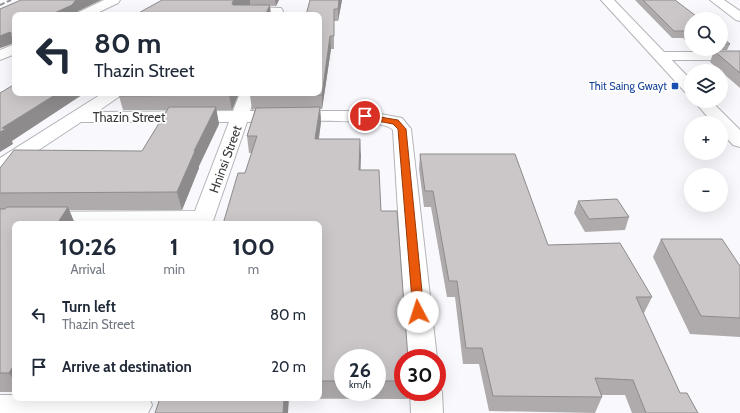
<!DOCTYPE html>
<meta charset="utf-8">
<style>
:root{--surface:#fff;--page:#f6f6f7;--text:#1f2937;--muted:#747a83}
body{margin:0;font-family:Cabin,sans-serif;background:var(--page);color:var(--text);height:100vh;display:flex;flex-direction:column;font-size:15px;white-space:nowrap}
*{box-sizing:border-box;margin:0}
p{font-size:13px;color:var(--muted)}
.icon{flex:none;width:22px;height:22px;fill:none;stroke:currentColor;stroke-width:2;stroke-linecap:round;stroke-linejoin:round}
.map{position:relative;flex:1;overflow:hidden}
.details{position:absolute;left:12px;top:221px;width:310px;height:180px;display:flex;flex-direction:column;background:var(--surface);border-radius:8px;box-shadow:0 4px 16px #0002}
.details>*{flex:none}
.banner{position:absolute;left:12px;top:12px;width:310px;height:84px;border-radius:8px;box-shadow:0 4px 16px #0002;background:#fff;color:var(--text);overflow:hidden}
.buttons{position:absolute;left:684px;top:12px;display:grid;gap:8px}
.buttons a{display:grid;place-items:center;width:44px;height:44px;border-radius:50%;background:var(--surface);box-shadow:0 4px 16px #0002;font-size:20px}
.speed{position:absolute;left:334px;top:349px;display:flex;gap:8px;font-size:20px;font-weight:700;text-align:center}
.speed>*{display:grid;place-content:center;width:52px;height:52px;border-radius:50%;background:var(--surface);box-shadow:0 4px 16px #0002;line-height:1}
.speed small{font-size:10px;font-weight:400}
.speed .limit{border:6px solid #d22;background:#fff;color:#111}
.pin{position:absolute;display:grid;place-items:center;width:34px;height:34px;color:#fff;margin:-17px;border:2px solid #fff;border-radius:50%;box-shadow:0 1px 4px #0007}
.me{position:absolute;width:44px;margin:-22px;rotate:355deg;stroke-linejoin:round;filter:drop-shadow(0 0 3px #0008)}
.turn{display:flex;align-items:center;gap:14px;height:84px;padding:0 16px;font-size:18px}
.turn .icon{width:52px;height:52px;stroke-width:2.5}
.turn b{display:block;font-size:28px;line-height:34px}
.eta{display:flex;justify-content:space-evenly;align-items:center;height:68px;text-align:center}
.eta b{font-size:24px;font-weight:700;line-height:28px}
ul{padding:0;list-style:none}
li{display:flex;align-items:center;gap:12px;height:52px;padding:0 16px}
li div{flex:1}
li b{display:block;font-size:15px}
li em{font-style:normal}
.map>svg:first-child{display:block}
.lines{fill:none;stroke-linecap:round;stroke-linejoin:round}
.street-casing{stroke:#b3b4b8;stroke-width:2}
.secondary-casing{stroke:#b3b4b8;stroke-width:2}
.street{fill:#fff;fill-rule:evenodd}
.secondary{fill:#fff;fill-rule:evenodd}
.rail{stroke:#949497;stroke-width:2;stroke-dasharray:5 2.5;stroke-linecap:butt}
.wall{fill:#afaaac;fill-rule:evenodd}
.shaded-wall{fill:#8e8b8c}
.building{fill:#cbc6c8;stroke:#8e8b8c}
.route{fill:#ea580c;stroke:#983908}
.transit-dot{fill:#1a4fb4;stroke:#fff;stroke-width:1.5}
.labels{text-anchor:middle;stroke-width:3.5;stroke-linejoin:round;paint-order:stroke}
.far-transit-label{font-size:11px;fill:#164399;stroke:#fff;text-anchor:end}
.street-label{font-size:13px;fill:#39393b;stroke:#fff}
</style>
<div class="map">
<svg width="740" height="413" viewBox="0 0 740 413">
<rect width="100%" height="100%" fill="#f9f9fd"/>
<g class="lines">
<!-- street casing -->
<g class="street-casing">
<g id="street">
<path d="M104,0H120L118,3L93,15H77L79,12Z"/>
<path d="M710,0H724L740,11V21L736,20Z"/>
<path d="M251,7L281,8L283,11L281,14L277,15H235L237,12Z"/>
<path d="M15,44V54L0,60V50Z"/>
<path d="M660,52H740V60H660L655,59L653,56L655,53Z"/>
<path d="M103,93H122L120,96L97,112L233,111L240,93H256L250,111H365L402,118L411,129L437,358H407L393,130C382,116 270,122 247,122L212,224H15V226H0V212L195,211L229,122H81L7,171L0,173V158Z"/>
<path d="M437,382L442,392L443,413H411L410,392H437Z"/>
<path d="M0,395H15V398H149L152,405L148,413H0Z"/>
</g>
</g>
<!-- secondary casing -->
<g class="secondary-casing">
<g id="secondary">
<path d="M601,0H614L691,80V94L685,92Z"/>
<path d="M694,101H711L740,130V147L733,145L721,132V123H713Z"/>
</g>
</g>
<!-- street -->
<use href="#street" class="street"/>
<!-- secondary -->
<use href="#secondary" class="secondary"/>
<!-- rail -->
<path class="rail" d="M0,5L11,0"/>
</g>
<!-- wall -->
<g class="wall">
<path d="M21,0H101L78,11L15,15V43H14L0,48V9Z"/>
<path d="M162,0H279L276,6Z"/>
<path d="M310,0H342L338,21H334V49H331L322,109H320L321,122L319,139H360V170L381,211L403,358V392H409L408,399L160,398H319V224L245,173L252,153H249L247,136L255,109L252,110L250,95L319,93ZM343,358H377V392H343Z"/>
<path d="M635,0H675L691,19V45L683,38H672Z"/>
<path d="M721,37L730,44L727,50H697L695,49H721Z"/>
<path d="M714,51H740V88L710,62Z"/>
<path d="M239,93L232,110H216L219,124L199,166V168L182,210H69L75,224H15V392H0V168L142,151L167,110H123L119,96Z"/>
<path d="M420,154L548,245L652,297L644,313H643L680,393L698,413H632L625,395H601L602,397L595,413L489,411L479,364H463L455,297H447L431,207H424L419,169Z"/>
<path d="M578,201L629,217L625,230L585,232L574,213Z"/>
<path d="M661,239L740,266V337L690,334L653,257Z"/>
</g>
<!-- shaded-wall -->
<g class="shaded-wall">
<path d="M76,0H101L78,11L76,15H50Z"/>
<path d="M234,0H250V6L236,11L232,3Z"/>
<path d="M275,0H279L276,6Z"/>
<path d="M339,0H342L338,21V9Z"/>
<path d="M270,5L271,15H265Z"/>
<path d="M10,32L14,43L0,48V36Z"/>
<path d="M15,33V42L12,34Z"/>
<path d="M330,36L331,49L322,109V95Z"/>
<path d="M58,93H85L12,141L13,144L0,152V132L2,128Z"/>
<path d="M231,93H239L232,110L229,95Z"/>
<path d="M216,107L219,124L199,166V168L182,210L177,192L194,151Z"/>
<path d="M320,107L321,122L316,156L315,139Z"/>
<path d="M360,139L361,156L360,187L359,170Z"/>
<path d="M68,207L75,224H57Z"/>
<path d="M15,363V382L9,373Z"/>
<path d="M284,398H289L288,413H283Z"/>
</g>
<!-- building -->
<g class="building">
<path d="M21,0H76L75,1L72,5L50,15H15V33L12,34L10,32L0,36V9Z"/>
<path d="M162,0H234L232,3L233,5H270L265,15H135Z"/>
<path d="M310,0H339L338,9H334V36H330L322,95H250L251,93H319V15H306Z"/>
<path d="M643,0H675L700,19H691V36L685,31H674Z"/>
<path d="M721,37L730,44H721Z"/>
<path d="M714,51H740V73Z"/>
<path d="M15,84V93H58L2,128L6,129L0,132V93Z"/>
<path d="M121,93H231L229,95L119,96Z"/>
<path d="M169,107H216L194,151H195L177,192L0,193V168L14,150L142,151Z"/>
<path d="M320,107L315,139H360L359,170H379L381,211H397L408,358H403V381H377V358H343V381H319V224H223L238,173H245L257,136H247L256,108Z"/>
<path d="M420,154H515L548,245L620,243L652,297H636L680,393H687L698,413H646L633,380L595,378L602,397L493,396L482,348H466L457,281H449L433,191H425Z"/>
<path d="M617,199L629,217L589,219L578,201Z"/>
<path d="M7,207H68L57,224H15V363L9,373H0V209H5Z"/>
<path d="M661,239H722L740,266V318L701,316Z"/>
<path d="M160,398H284L283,413H155Z"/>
</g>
<!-- route -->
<path class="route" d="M362,114L398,120L406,129L424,312L422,315L418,317L414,315L413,312L398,129L393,124L362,118Z"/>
<!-- markers -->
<rect class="transit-dot" x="671" y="82" width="8" height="8" rx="2"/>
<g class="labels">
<!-- far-transit labels -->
<g class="far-transit-label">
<text x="667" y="90">Thit Saing Gwayt</text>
</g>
<!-- street labels -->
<g class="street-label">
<text x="129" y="122">Thazin Street</text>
<text transform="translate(225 159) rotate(-70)" y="5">Hninsi Street</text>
</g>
</g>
</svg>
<div class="buttons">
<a><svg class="icon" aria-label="search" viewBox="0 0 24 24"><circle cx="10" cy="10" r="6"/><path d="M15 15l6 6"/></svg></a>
<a><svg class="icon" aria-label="layers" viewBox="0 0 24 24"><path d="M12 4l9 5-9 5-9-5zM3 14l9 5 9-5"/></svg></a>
<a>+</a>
<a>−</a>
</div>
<div class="speed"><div>26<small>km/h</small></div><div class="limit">30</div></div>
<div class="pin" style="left:365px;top:116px;background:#d93025"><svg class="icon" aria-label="arrive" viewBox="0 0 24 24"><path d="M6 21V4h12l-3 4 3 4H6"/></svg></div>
<svg class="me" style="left:418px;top:312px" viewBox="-20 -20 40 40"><circle r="19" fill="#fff"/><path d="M0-13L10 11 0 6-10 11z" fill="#ea580c"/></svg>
<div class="banner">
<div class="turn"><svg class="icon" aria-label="left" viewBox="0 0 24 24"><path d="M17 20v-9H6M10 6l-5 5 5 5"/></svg><div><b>80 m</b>Thazin Street</div></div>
</div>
<section class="details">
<div class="eta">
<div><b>10:26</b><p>Arrival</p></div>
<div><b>1</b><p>min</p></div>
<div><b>100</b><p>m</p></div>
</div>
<ul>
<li><svg class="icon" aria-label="left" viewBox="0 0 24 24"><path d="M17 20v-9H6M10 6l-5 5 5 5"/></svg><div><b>Turn left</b><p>Thazin Street</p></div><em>80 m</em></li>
<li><svg class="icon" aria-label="arrive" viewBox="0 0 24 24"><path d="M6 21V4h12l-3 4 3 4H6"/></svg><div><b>Arrive at destination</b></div><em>20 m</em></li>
</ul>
</section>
</div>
